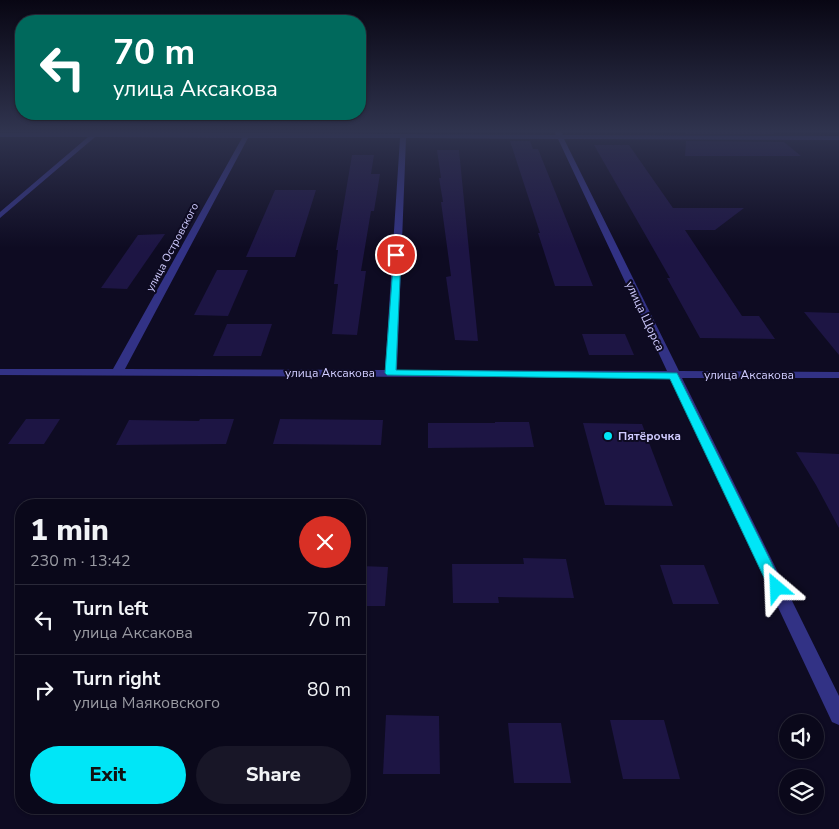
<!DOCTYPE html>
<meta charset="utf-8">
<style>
:root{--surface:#0a081a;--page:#181627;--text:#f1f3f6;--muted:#999aa2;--line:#2a2939;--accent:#00e6f7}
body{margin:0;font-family:"Nunito Sans",sans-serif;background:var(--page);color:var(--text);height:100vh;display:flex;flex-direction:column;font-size:19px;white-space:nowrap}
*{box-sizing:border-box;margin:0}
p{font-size:16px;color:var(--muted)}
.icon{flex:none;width:28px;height:28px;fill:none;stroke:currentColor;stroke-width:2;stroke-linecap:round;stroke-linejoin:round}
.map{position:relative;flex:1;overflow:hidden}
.drawer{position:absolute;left:15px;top:499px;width:351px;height:315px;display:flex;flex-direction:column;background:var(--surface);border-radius:20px;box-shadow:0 1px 4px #0004,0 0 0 1px var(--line)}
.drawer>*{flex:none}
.hud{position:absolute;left:15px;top:15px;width:351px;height:105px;border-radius:20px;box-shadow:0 1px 4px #0004,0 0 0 1px var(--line);background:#00695c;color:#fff;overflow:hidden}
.controls{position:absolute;left:779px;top:714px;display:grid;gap:10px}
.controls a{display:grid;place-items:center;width:45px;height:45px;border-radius:50%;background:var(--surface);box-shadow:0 1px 4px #0004,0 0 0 1px var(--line);font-size:25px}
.pin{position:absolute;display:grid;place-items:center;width:42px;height:42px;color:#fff;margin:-21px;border:2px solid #fff;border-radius:50%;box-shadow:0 1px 5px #0007}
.me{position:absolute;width:55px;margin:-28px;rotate:334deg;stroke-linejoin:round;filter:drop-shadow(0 0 4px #0008)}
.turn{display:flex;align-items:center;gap:18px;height:105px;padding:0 15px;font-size:22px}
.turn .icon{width:65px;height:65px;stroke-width:2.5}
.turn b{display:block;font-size:35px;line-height:42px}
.round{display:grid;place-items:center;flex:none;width:52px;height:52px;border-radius:26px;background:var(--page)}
.summary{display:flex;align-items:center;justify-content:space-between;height:85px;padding:0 15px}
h1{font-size:30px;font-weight:800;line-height:38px}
.action{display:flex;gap:10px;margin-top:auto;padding:10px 15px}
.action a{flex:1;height:58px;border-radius:30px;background:var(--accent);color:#111;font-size:20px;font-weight:800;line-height:58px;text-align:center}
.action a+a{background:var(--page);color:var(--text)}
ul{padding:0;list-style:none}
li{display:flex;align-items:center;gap:15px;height:70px;padding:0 15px;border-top:1px solid var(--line)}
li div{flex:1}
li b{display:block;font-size:19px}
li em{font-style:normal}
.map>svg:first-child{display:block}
.building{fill:#1d1544}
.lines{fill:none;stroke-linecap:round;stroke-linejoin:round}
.minor{fill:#323285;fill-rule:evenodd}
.route{fill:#00e6f7;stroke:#0096a1}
.poi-dot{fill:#00e6f7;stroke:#0e0b22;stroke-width:2}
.labels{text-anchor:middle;stroke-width:4;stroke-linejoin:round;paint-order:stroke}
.far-street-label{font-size:11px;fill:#d0ccff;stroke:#0e0b22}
.street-label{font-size:12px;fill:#d0ccff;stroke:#0e0b22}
.poi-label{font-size:12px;font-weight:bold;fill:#d0ccff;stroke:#0e0b22;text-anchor:start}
</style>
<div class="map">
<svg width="839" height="829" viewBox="0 0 839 829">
<rect width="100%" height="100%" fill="#0e0b22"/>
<!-- building -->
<g class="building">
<path d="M686,132H772L775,134H686Z"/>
<path d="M510,141H530L533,149H538L593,286H555L538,233H540Z"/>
<path d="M686,141L784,142L801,156H685Z"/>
<path d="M594,145H629L673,208H744L715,230H685L742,316H759L775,339L700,338L667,278H670Z"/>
<path d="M437,150H459L478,341L455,340L446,277L451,276L441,202H443L439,178H441Z"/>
<path d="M352,155H374L371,174H380L374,211H371L361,271H366L357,335L332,334L338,284H334L338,250H336Z"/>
<path d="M275,190H316L295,257H246Z"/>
<path d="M165,234L127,289L101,288L138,235Z"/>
<path d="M217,270H248L228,316L194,315Z"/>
<path d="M804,312L839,313V355L821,333Z"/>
<path d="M227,324H272L261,356H213Z"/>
<path d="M582,334H625L634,355H589Z"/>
<path d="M26,419H60L44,444H8Z"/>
<path d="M200,419H234L226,444L116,445L129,420L199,421Z"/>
<path d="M280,419L383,420L381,445L273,444Z"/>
<path d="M495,422H529L534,447L428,448V423H495Z"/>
<path d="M583,423L642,424L673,506L605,505Z"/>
<path d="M796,452L839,454V528L816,485Z"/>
<path d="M523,558L566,559L574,598L498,597L499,603H453L452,564H524Z"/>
<path d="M660,565H704L719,604H673Z"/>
<path d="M360,566L388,567L385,606H360Z"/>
<path d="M386,715L439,716L440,774H383Z"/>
<path d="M610,720H664L680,779H623Z"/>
<path d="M508,723H561L571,783H514Z"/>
</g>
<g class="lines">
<!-- minor -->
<path class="minor" d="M95,132L556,135L555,132H561L563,135L839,136V140L564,139L679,371L839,372V378H682L839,696V725L832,722L670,378L0,375V369H113L242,138L95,137L0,218V212L88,137H0V133ZM248,138H400L385,370L125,369ZM406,138L558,139L667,371L397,370Z"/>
</g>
<!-- sky -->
<linearGradient id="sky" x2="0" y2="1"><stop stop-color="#080613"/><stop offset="0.53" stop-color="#30344f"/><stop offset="1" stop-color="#30344f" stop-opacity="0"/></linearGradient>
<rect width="839" height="248" fill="url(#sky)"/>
<!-- route -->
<path class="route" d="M394,253L401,255L396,370L677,373L784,588L782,592L777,593L771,592L769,588L670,379L387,375L385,373Z"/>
<!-- markers -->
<circle class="poi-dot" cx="608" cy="436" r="5"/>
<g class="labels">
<!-- far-street labels -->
<g class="far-street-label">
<text transform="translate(172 247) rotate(-62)" y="4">улица Островского</text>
</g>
<!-- street labels -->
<g class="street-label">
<text transform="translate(645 316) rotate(65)" y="4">улица Щорса</text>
<text x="330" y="377">улица Аксакова</text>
<text x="749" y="379">улица Аксакова</text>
</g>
<!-- poi labels -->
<g class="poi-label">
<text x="618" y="440">Пятёрочка</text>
</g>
</g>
</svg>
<div class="controls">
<a><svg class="icon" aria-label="sound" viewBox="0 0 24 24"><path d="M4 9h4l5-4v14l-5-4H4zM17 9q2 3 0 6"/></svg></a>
<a><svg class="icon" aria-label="layers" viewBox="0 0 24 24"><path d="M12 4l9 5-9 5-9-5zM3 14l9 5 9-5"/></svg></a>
</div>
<div class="pin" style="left:396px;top:255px;background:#d93025"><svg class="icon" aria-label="arrive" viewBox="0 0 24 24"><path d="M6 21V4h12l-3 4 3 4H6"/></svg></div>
<svg class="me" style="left:777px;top:588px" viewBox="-20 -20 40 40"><path d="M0-17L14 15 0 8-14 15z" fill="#00e6f7" stroke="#fff" stroke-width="4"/></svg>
<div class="hud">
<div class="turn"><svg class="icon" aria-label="left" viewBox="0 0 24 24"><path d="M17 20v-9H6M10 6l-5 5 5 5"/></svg><div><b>70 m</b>улица Аксакова</div></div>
</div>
<section class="drawer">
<div class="summary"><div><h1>1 min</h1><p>230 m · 13:42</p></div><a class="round" style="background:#d93025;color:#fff"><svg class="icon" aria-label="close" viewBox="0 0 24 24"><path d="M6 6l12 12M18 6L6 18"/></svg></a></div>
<ul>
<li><svg class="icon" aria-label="left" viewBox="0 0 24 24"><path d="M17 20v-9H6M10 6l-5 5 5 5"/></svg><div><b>Turn left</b><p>улица Аксакова</p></div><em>70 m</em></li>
<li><svg class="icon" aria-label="right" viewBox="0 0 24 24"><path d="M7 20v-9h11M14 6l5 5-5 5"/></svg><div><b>Turn right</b><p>улица Маяковского</p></div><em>80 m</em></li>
</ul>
<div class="action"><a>Exit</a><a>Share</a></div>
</section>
</div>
